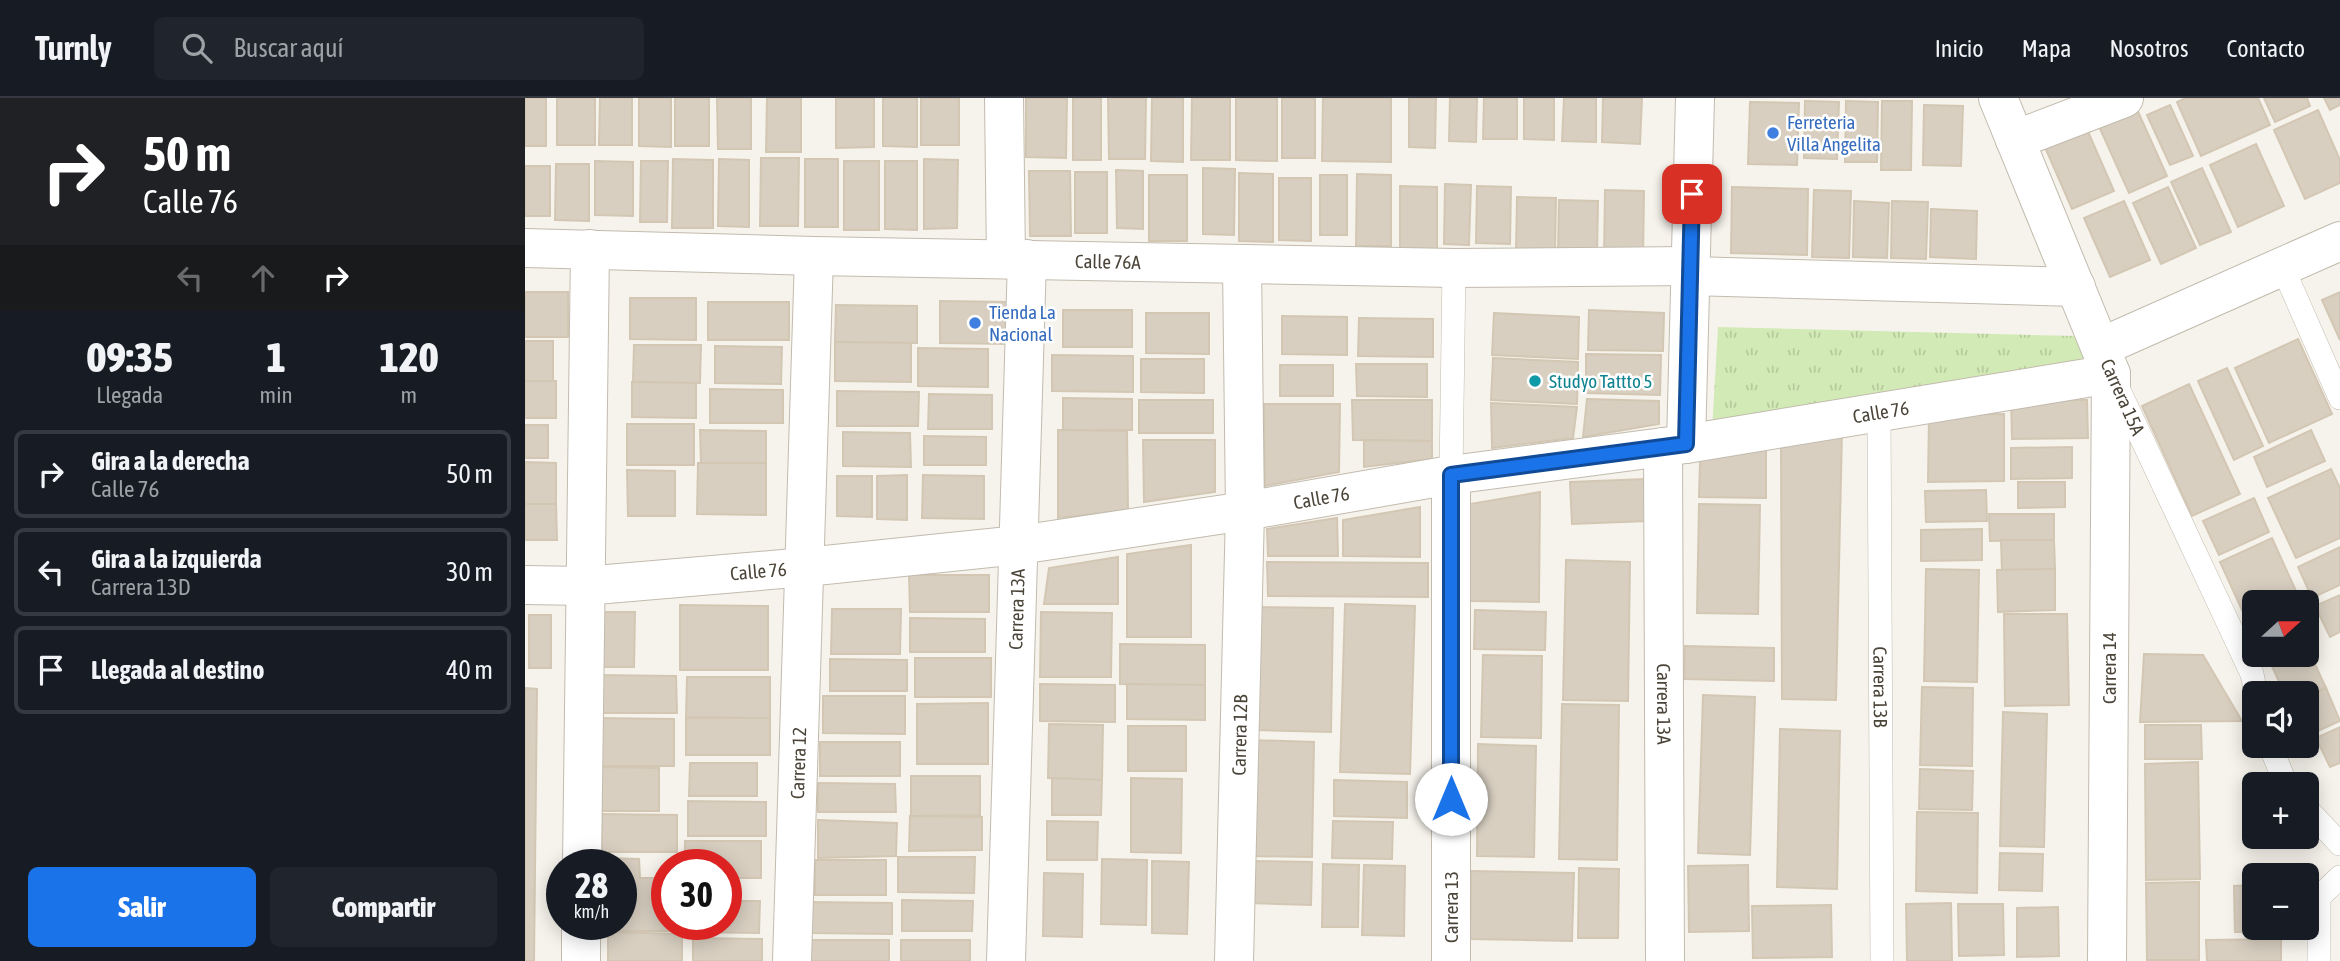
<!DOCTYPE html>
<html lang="es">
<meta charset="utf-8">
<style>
:root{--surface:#171b24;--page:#20242c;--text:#f1f3f6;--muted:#9ea1a6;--line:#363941;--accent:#1a73e8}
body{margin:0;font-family:"Asap Condensed",sans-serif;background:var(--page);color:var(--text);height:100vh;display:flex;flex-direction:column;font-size:26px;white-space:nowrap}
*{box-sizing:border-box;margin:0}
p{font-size:23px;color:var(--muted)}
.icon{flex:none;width:38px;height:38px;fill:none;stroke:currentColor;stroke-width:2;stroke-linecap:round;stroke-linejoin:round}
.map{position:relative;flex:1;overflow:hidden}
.sheet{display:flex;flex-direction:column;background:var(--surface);width:525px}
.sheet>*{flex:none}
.hud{background:#202124;color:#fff;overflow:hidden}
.needle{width:46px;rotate:69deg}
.controls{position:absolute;left:1717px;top:492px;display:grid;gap:14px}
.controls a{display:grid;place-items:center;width:77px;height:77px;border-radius:10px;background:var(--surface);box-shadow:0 4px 18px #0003;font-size:35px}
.speed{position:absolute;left:21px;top:751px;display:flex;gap:14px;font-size:35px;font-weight:700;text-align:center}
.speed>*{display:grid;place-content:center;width:91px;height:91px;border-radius:50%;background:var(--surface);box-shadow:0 4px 18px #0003;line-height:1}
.speed small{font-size:18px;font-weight:400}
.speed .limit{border:10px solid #d22;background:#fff;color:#111}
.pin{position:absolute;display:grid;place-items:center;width:60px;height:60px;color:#fff;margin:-30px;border-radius:14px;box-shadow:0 4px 10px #0006}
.me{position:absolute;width:77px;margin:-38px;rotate:0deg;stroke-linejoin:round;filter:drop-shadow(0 0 5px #0008)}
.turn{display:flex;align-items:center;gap:24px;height:147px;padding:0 28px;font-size:32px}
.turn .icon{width:91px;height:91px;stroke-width:2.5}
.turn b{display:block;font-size:49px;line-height:60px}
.lanes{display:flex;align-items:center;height:66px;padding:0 28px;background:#0003;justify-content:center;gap:35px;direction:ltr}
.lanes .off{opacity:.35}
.eta{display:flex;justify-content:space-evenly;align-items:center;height:119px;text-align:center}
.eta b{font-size:42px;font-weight:800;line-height:49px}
.button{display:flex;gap:14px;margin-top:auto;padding:14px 28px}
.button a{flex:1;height:80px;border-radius:10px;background:var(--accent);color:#fff;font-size:28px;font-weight:800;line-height:80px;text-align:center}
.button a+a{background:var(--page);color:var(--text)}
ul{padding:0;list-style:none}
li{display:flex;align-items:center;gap:21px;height:88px;margin:0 14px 10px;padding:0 14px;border:4px solid var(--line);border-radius:10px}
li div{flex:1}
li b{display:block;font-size:26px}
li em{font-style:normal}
header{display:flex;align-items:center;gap:42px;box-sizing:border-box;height:98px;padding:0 35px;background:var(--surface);border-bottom:2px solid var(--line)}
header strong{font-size:33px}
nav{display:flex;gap:38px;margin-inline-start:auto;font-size:24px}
.search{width:490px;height:63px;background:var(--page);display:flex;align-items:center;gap:18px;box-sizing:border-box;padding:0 24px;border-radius:10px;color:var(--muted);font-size:26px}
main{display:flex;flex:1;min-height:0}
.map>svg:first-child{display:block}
.grass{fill:url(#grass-tufts)}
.building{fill:#d8cfc1;stroke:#d3c7b4;stroke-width:2}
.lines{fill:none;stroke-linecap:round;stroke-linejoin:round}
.lane-casing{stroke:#c2bbae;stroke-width:24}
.street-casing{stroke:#c2bbae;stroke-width:40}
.lane{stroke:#fff;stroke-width:23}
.street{stroke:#fff;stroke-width:38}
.route-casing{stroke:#114b97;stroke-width:18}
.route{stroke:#1a73e8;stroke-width:12}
.shop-dot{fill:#3f7fe0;stroke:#fff;stroke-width:2.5}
.culture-dot{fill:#0f9aa8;stroke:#fff;stroke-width:2.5}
.labels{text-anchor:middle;stroke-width:5;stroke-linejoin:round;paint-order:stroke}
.shop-label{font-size:19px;fill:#366cbe;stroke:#fff;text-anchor:start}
.street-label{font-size:19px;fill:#4b4439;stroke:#fff}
.culture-label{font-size:19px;fill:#0d838f;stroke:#fff;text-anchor:start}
</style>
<header>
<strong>Turnly</strong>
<div class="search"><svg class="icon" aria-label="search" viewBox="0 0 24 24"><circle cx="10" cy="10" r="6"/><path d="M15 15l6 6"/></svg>Buscar aquí</div>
<nav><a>Inicio</a><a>Mapa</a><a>Nosotros</a><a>Contacto</a></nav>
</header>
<main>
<section class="sheet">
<div class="hud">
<div class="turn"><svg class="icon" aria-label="right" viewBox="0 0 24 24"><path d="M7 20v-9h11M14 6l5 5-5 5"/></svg><div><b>50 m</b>Calle 76</div></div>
<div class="lanes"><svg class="icon off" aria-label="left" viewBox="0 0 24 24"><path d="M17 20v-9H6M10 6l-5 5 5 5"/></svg><svg class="icon off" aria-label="ahead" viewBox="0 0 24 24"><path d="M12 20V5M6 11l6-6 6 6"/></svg><svg class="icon" aria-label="right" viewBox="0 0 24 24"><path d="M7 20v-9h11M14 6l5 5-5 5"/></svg></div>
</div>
<div class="eta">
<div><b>09:35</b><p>Llegada</p></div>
<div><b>1</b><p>min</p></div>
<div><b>120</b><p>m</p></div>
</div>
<ul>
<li><svg class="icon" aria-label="right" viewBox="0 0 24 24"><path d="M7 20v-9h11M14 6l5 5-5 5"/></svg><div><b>Gira a la derecha</b><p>Calle 76</p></div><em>50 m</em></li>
<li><svg class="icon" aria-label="left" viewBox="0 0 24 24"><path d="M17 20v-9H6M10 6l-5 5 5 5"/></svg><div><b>Gira a la izquierda</b><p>Carrera 13D</p></div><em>30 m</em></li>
<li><svg class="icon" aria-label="arrive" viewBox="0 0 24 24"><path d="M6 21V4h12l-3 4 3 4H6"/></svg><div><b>Llegada al destino</b></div><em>40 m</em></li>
</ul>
<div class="button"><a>Salir</a><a>Compartir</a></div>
</section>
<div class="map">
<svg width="1815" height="863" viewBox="0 0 1815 863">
<defs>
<pattern id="grass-tufts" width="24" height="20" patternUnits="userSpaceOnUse" patternTransform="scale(1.75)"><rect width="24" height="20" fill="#d2eab5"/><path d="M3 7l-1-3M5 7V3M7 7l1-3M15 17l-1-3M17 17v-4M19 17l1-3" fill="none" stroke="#b6ca9c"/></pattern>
</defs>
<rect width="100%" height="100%" fill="#f6f3ec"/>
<!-- grass -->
<path class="grass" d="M1193,229L1550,238L1563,272L1187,333Z"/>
<!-- building -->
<g class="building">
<rect x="0" y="0" width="21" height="48"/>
<rect x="32" y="0" width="38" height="47"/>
<path d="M75,0H107V47H74Z"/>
<path d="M114,0H146V49L114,48Z"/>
<rect x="150" y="0" width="34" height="48"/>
<path d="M192,0H226V51H193Z"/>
<path d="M242,0H276V54H241Z"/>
<path d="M311,0H349V49L311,50Z"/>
<path d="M358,0H392V49L358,48Z"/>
<rect x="396" y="0" width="38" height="47"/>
<path d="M501,0H542L541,60L501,59Z"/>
<rect x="548" y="0" width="28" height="62"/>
<path d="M583,0H621L620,61H584Z"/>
<path d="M627,0H658V64L626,63Z"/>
<path d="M667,0H705V62H666Z"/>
<path d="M711,0H752V63L711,62Z"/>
<rect x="757" y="0" width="33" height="60"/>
<path d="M798,0H866V64L797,63Z"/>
<path d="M884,0H911L910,50L884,49Z"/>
<path d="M925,0H952L951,44L924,43Z"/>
<path d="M959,0H992V41H958Z"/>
<path d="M999,0H1029V42L999,41Z"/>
<path d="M1039,0H1071V44L1037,43Z"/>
<path d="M1078,0H1117L1115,46L1077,44Z"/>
<path d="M1661,0H1733L1745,27L1676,58L1652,4Z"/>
<path d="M1739,0H1782L1785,8L1750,24Z"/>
<path d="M1799,0H1815V7L1805,12Z"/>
<path d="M1280,3L1314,4L1312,61L1279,60Z"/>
<path d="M1321,3L1353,4L1352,64H1320Z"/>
<path d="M1357,3H1387L1386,72H1356Z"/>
<path d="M1225,4L1274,5L1272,67L1223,66Z"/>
<path d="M1399,7L1438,8L1436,68L1398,67Z"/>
<path d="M1610,7L1642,78L1604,95L1572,24Z"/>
<path d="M1645,7L1668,58L1645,67L1622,17Z"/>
<path d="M1793,12L1815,62V85L1780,101L1749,32Z"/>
<path d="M1561,29L1589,93L1547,111L1519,47Z"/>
<path d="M1731,46L1759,108L1713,129L1685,67Z"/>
<path d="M236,60H274L273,128H235Z"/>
<path d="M148,61L188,62V130H147Z"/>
<path d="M194,61L224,62V129L193,128Z"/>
<rect x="280" y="61" width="33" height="68"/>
<path d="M399,61L433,62L432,130L399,131Z"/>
<path d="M70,63L108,64V118L70,117Z"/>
<path d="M116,63H143L142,124H115Z"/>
<rect x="319" y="63" width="35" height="69"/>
<path d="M360,63H392V132L360,131Z"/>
<path d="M31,66H64V123L30,122Z"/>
<rect x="0" y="68" width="25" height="50"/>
<path d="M678,70L710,71L709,137L678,136Z"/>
<path d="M1677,70L1706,134L1675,147L1646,84Z"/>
<path d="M591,72L618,73V131L592,130Z"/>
<path d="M504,73H545L546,138H505Z"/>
<rect x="550" y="74" width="32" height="61"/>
<path d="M714,75L748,76V144L714,143Z"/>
<path d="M832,76L866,77V148H831Z"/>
<rect x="624" y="77" width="38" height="66"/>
<rect x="795" y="77" width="27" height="60"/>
<path d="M754,80H786V143L754,142Z"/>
<path d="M920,86L946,87L944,147L919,146Z"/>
<path d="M875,88L912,89V154H875Z"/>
<path d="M952,88L986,89L985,146L951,145Z"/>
<path d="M1207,89L1283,91L1282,157L1206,155Z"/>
<path d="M1643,89L1671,150L1636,166L1608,105Z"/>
<path d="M1080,92L1119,93L1118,162L1079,161Z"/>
<path d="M1289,92L1326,93L1324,160L1287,159Z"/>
<path d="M992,99L1031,100L1030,152L991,151Z"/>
<path d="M1034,102L1073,103L1072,154H1033Z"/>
<path d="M1329,103L1364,105L1362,160L1328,159Z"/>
<path d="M1367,103L1403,104L1401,161L1366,160Z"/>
<path d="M1599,103L1625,162L1585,179L1559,120Z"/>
<path d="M1406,111L1452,113L1451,161L1405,159Z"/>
<rect x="0" y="194" width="43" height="45"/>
<path d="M1815,194V242L1797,202Z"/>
<path d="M105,200H171V242L105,241Z"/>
<path d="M415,203L485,204L484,246L415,245Z"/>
<rect x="183" y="204" width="81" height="38"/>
<path d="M311,207L392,208V245L310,244Z"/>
<rect x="538" y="212" width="69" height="37"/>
<path d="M1064,212L1139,215L1138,253L1063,252Z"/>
<path d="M621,215H684V256L621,255Z"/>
<path d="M969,215L1054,219L1053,261L967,257Z"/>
<path d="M757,218L822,219V257L757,256Z"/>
<path d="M834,220L908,221V259L833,258Z"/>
<path d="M1773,241L1807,316L1744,345L1710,270Z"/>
<rect x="0" y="243" width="28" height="40"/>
<path d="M310,244L386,245V284L310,283Z"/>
<path d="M109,247H176L175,285L108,284Z"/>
<path d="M190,248L257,249L256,286L190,285Z"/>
<path d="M393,250L463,251V289L393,288Z"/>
<path d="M1061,256L1136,257L1135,297L1061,295Z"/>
<path d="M527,257L608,258V294L527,293Z"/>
<path d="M968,260L1053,264L1052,306L966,302Z"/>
<path d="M616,261H679V295L616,294Z"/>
<path d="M831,266H902V299L832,298Z"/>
<rect x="755" y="267" width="53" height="31"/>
<path d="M1702,270L1738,348L1709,362L1673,283Z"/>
<rect x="0" y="283" width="31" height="37"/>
<path d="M107,284L171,285V320L107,319Z"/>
<path d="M1664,286L1715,396L1667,418L1617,308Z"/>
<path d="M185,291L258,292V325H185Z"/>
<path d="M312,293L394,294L393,328H312Z"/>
<path d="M404,296L467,297V331H403Z"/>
<path d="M538,300L607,301V332H538Z"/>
<path d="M1062,301L1134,303V326L1058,339Z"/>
<rect x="614" y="302" width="74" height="33"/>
<path d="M827,302H907V343L828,342Z"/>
<path d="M1562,302L1563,340L1487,341L1486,303Z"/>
<path d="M966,305L1052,309L1048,340L967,350Z"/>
<path d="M739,306H815L814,374L740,388Z"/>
<path d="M1479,316V383L1403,384L1404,317Z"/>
<rect x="102" y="326" width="67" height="41"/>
<rect x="0" y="327" width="23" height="33"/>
<path d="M175,332L241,333V365H176Z"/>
<path d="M533,332L602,333L603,412L533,420Z"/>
<path d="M1786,332L1800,363L1742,389L1729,359Z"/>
<path d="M1317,333L1311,602L1257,601L1256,350Z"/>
<path d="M318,334L385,335L386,369L318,368Z"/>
<path d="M399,338L461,339V367H399Z"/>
<path d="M618,342H690V394L619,404Z"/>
<path d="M839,342L907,343V361L839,369Z"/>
<path d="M1241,348V400L1174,399L1175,363Z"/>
<path d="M1547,349V380L1486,381V350Z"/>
<path d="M0,364L31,365V406H0Z"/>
<path d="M173,365H241V417L172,416Z"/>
<path d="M1806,371L1815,390V440L1771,460L1743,400Z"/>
<path d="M102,372L150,373V418H103Z"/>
<path d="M382,377V422L352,421V378Z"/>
<path d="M398,377L459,378V421L397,420Z"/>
<path d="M312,378H347V419L312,418Z"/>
<path d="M1120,381L1122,423L1047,426L1045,384Z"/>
<path d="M1493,384H1540V409L1493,410Z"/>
<path d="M1461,392L1462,423L1401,424L1400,393Z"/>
<path d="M1015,394L1014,504L945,503V406Z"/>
<path d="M1729,400L1744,434L1694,457L1678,423Z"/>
<path d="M0,406H31L32,442H0Z"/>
<path d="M1174,406L1235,407L1233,516L1172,515Z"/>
<path d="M895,409V459L818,458V422Z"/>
<path d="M1464,416H1529V442L1465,443Z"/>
<path d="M812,420L813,458H743L742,431Z"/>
<path d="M1457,431V462L1396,463V432Z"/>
<path d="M1747,440L1776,504H1729V533L1727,534L1695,464Z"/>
<path d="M1476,442H1529L1530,471L1477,472Z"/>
<path d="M666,447V539H602V456Z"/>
<path d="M1815,449V487L1787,500L1773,469Z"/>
<path d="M593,459V506H519L524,470Z"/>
<path d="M1041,462L1105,464L1103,603L1038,602Z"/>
<path d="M742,464L903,465V499L743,498Z"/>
<path d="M1401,471L1454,472L1452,584L1399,583Z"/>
<path d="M1530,471V512L1473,514L1472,472Z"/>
<path d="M384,477H464V514H385Z"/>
<path d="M1815,497V534L1805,539L1790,508Z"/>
<path d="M820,506L890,508L885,676L815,674Z"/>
<path d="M155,507L243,508V572H155Z"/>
<path d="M728,509L808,510L806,634L727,632Z"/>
<path d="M307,511H376L375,556H306Z"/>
<path d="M950,512L1021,514L1020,552L949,551Z"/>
<path d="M78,514H110L109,569H78Z"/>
<path d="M516,514L587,515L586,579H515Z"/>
<path d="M1479,516H1542L1544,607L1480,608Z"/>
<rect x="4" y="517" width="22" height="53"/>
<path d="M385,520L460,521V554H385Z"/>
<path d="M595,546L680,547V587L595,586Z"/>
<path d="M1160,548L1249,550V583L1159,581Z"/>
<path d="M1782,549L1801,590L1782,599V595H1759L1746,566L1766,556H1782Z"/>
<path d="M1619,556L1678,557L1717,623L1615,624Z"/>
<path d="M1737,556H1766L1742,568Z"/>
<path d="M958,557L1017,558L1016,640L956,639Z"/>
<rect x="390" y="560" width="76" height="39"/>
<path d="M305,561L382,562V593H305Z"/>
<path d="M70,577L151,578L152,615H70Z"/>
<path d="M162,579H245V620L161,619Z"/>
<path d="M515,586L590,587V624L515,623Z"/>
<path d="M602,586L680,587V622L602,621Z"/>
<path d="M1397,589L1448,590L1447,668L1395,667Z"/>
<path d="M0,590L12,591L9,863H0Z"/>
<path d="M1801,590L1815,623L1782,638V599Z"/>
<path d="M1178,597L1230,599L1225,757L1173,755Z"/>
<path d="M298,598H380V636L298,635Z"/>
<path d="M463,605V666H392V606Z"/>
<path d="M1037,606L1094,607L1092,762L1034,761Z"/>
<path d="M1478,614L1522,616L1519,749L1475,748Z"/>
<path d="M68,620L149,621V668H68Z"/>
<rect x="161" y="620" width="84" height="37"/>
<path d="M524,626L578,627L577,682L523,680Z"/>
<path d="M1620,627H1676L1677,661H1620Z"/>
<rect x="603" y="628" width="58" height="45"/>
<path d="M1815,629V665L1805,669L1791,640Z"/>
<path d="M1255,631L1315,633L1312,791L1252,789Z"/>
<path d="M726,642L789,644L787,759L723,758Z"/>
<rect x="295" y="644" width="80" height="34"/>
<path d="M953,646L1011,648L1009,759L952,758Z"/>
<path d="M1673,664L1675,781L1621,782L1620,666Z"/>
<path d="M165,665H232V698H164Z"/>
<path d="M75,669L134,670V713H75Z"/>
<path d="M1395,671L1448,673L1447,712L1394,711Z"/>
<path d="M386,678H455V717L386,718Z"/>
<path d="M527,680L577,682L576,717H527Z"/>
<path d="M606,680L657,681L656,755L606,754Z"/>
<path d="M809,682L882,684V720L809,718Z"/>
<path d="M293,685L370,686L371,714H293Z"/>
<path d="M163,703L241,704V738H163Z"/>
<path d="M1392,714L1453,715L1452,795L1391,793Z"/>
<path d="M77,716L152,717V754H77Z"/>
<path d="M385,718L457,719V752L384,753Z"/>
<path d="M293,722L372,725L371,758L293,760Z"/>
<path d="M522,723L573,724L572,762H522Z"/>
<path d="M808,723L868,724L867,761L807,760Z"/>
<path d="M160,743H236V780H201V766H160Z"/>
<path d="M1475,755L1518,756L1517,793L1474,792Z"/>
<path d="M373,759H450L449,795L373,794Z"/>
<path d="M78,760L114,761L115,780H142V826H153V833H78V826H96V766H78Z"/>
<path d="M577,761L622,762L621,827L576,826Z"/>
<rect x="290" y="762" width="71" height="35"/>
<path d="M627,763L664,764L662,836L627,835Z"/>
<path d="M724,763L787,764L786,807L723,805Z"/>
<path d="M798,766L834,767L833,829H797Z"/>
<path d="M839,767L880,768L879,838L837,837Z"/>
<path d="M1223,767L1224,833L1164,834L1163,768Z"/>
<path d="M1054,770L1094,771L1093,840H1053Z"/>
<path d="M946,773L1049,775L1047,843L945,841Z"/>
<path d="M519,775L558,776L557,839L518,838Z"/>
<path d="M1674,784V862H1622L1621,785Z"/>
<path d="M1729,787V830H1761V833L1710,834L1709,788Z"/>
<path d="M377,802L448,803L447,833H377Z"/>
<path d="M201,803H235L234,835L163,834V826H201Z"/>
<path d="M285,804L367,805V836L285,835Z"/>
<path d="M1426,805L1427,863H1382L1381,806Z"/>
<path d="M1433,806H1478L1479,857L1434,858Z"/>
<path d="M1306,807L1307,859L1228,860L1227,808Z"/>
<path d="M1533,809L1534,858L1492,859V810Z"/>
<path d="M83,834L157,836V863H83Z"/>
<path d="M168,840L237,841V863H168Z"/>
<path d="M1756,841V863H1682L1681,842Z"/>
<rect x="285" y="842" width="79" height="21"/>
<rect x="376" y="842" width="69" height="21"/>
</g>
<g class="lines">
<!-- lane casing -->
<g class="lane-casing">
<g id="lane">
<path d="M1757,168L1815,300"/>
<path d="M1592,288L1727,576L1731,595"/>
<path id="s1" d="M1354,314L1357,863"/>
<path d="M926,377L929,170"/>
<path d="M1745,648L1761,686"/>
<path d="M1782,711L1815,746"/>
<path d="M1794,863V799L1815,779"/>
</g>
</g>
<!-- street casing -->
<g class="street-casing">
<g id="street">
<path d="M479,0L481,161"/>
<path d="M1473,0L1586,276L1582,863"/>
<path d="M1490,42L1599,0"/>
<path id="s2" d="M0,150L289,158L929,170L1165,168"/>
<path d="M1165,178L1551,189"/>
<path d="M1576,249L1815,143"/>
<path d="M1161,346L1170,0"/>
<path id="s3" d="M1138,349L1140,863"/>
<path d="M926,377V863"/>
<path id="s4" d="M0,487L59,488L281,469L494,447L720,413L926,377L1161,346L1586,276"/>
<path d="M57,766L65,151"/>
<path d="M56,863V826"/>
<path id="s5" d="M267,863L289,158"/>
<path id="s6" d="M481,863L502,161"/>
<path id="s7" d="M709,863L720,413L717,166"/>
</g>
</g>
<!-- lane -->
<use href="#lane" class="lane"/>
<!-- street -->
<use href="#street" class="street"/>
</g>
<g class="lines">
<!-- route casing -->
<g class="route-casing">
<path id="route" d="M926,701V377L1161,346L1167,96"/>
</g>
<!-- route -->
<use href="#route" class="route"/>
</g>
<!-- markers -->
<g class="shop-dot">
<circle cx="1248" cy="35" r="7"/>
<circle cx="450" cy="225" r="7"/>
</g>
<circle class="culture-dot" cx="1010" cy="283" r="7"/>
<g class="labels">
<!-- shop labels -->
<g class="shop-label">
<text x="1262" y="31">Ferreteria<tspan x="1262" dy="22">Villa Angelita</tspan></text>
<text x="464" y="221">Tienda La<tspan x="464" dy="22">Nacional</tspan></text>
</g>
<!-- street labels -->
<g class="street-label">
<text dy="7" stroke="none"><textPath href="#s2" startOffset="583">Calle 76A</textPath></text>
<text transform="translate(1598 299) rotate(66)" y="7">Carrera 15A</text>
<text dy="7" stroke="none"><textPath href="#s4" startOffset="1368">Calle 76</textPath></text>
<text dy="7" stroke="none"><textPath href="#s4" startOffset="802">Calle 76</textPath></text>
<text dy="7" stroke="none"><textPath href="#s4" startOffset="234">Calle 76</textPath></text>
<text dy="7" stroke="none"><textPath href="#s6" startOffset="352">Carrera 13A</textPath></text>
<text transform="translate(1584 570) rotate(-90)" y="7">Carrera 14</text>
<text dy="7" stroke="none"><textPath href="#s1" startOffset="275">Carrera 13B</textPath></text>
<text dy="7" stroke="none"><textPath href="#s3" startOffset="257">Carrera 13A</textPath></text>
<text dy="7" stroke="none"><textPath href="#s7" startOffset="226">Carrera 12B</textPath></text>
<text dy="7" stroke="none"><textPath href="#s5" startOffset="198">Carrera 12</textPath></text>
<text transform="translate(926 809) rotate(-90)" y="7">Carrera 13</text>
</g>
<!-- culture labels -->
<g class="culture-label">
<text x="1024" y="290">Studyo Tattto 5</text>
</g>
</g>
</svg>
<div class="controls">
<a><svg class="needle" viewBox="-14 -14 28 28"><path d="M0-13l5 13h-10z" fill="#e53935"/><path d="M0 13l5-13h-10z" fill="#9ea1a6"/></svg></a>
<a><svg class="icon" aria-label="sound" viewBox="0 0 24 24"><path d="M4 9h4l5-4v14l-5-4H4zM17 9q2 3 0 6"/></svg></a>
<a>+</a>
<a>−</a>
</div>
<div class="speed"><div>28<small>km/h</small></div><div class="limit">30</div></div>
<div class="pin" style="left:1167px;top:96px;background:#d93025"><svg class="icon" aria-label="arrive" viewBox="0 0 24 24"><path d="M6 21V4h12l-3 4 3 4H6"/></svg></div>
<svg class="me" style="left:926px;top:701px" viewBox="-20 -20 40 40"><circle r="19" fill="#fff"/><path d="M0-13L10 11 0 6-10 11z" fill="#1a73e8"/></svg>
</div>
</main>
